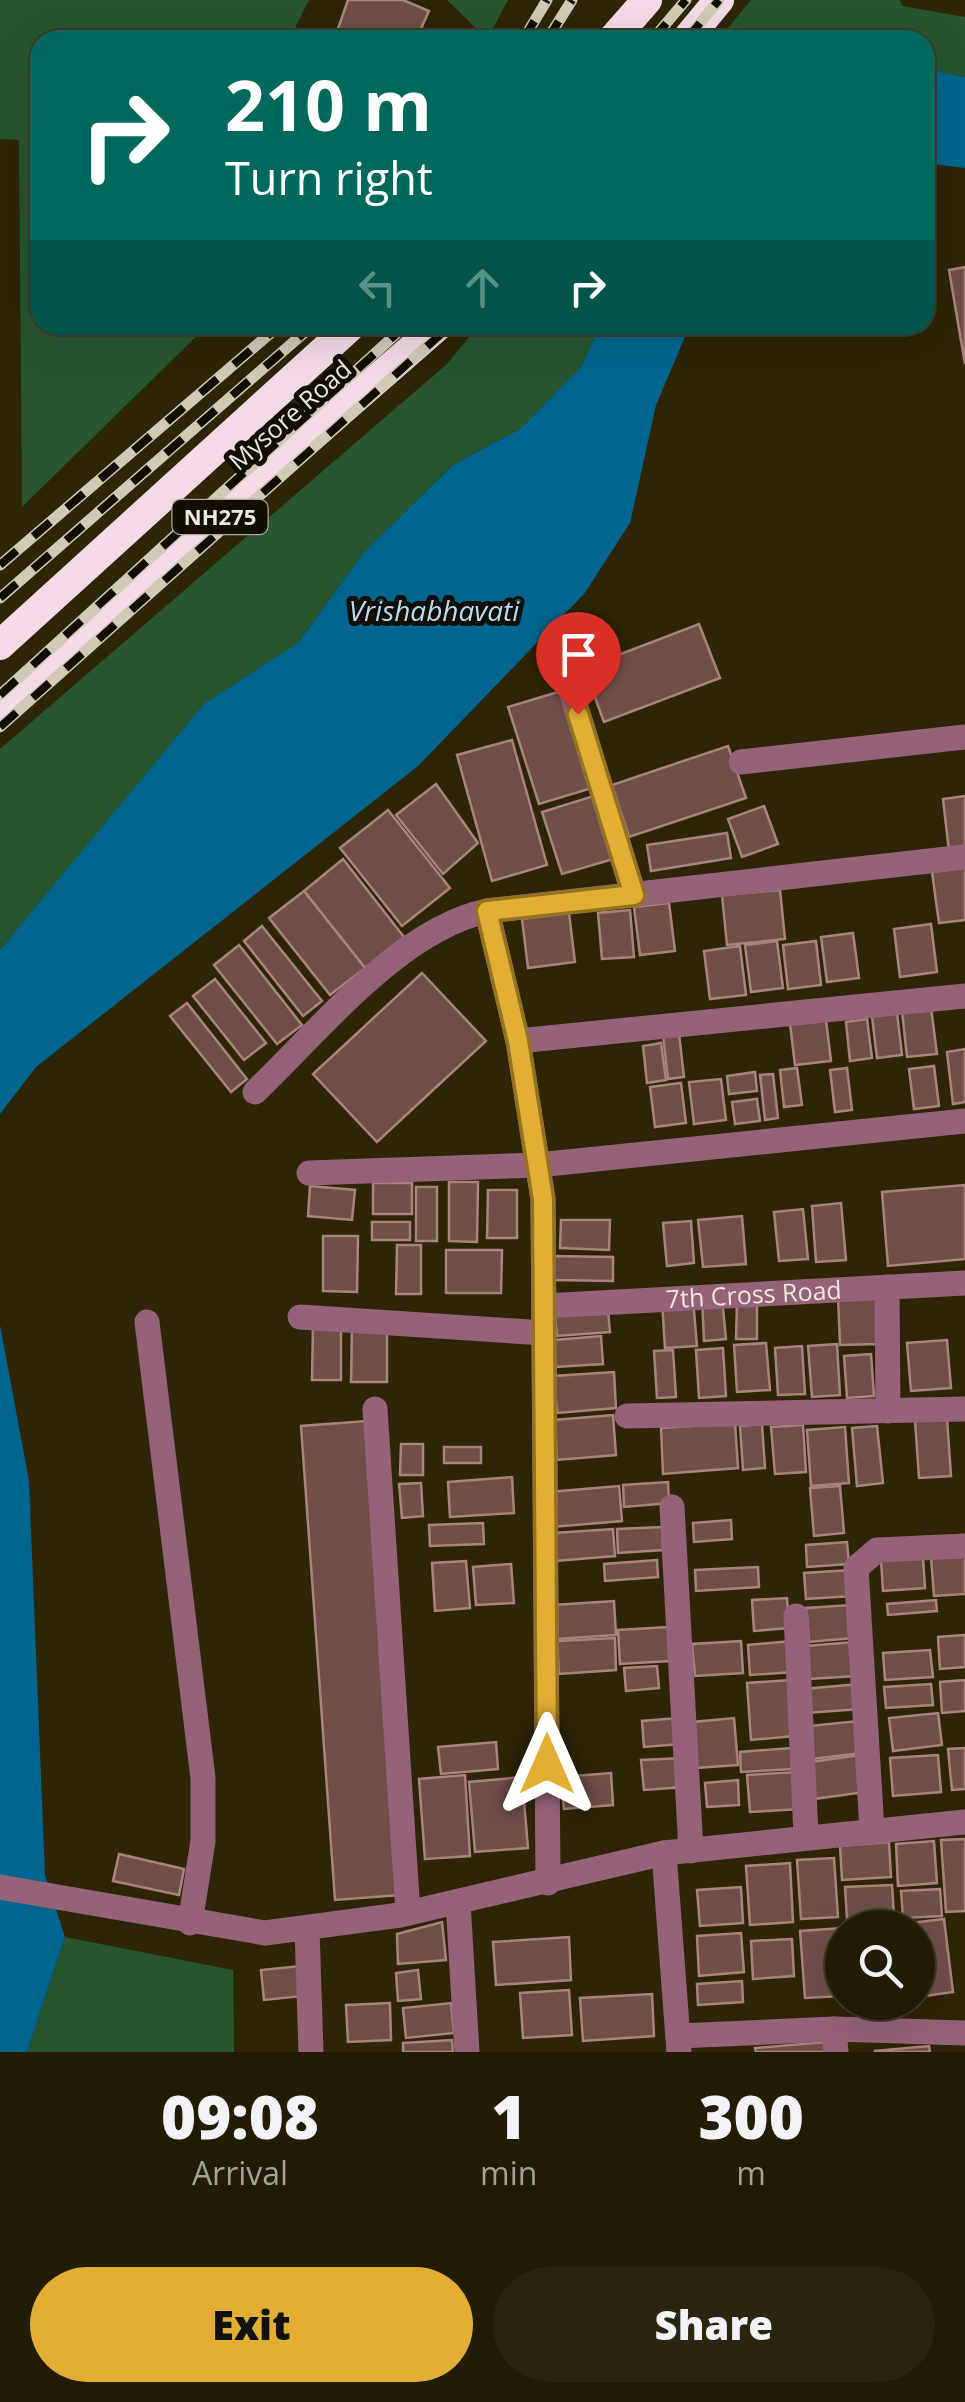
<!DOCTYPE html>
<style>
:root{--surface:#221c05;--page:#2a250f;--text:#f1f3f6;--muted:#a2a19a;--line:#3f3a27;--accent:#e2af34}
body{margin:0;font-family:"Open Sans",sans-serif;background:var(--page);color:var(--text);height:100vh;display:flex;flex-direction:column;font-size:38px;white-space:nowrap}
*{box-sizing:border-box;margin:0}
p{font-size:32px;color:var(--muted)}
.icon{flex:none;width:55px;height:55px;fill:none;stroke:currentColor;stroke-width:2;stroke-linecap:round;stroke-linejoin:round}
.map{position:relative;height:2052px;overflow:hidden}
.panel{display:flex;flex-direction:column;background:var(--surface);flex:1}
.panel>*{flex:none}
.guide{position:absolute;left:30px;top:30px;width:905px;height:305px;border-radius:30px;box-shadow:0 10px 40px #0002,0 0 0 2px var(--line);background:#00695c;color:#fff;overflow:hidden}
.controls{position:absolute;left:825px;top:1910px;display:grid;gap:20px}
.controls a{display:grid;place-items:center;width:110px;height:110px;border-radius:50%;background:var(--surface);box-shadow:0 10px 40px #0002,0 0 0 2px var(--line);font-size:50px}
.pin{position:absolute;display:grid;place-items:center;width:85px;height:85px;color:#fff;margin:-102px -42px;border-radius:50% 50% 50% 0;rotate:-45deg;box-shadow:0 0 10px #0007}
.pin .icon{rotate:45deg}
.me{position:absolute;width:110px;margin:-55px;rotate:0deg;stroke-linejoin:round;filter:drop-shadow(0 0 8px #0008)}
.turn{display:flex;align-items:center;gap:35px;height:210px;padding:0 30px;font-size:45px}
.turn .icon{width:130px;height:130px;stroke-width:2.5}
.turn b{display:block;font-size:70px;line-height:85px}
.lanes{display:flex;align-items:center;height:95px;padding:0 30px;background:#0003;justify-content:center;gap:50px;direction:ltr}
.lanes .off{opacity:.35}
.eta{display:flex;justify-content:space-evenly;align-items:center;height:170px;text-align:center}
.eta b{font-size:60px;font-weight:800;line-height:70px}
.cta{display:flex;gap:20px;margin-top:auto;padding:20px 30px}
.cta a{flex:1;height:115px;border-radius:60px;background:var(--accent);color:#111;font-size:40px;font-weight:800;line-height:115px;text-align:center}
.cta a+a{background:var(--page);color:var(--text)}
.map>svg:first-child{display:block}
.green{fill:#26552f}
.water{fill:#00668f}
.building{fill:#6f4e48;stroke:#a9847e;stroke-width:2.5}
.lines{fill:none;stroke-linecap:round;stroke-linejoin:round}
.minor{stroke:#95627a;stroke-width:25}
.highway{stroke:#f4dae6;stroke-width:30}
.rail-casing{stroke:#d0cab7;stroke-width:11}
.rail{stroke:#120e04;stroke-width:8;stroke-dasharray:22;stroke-linecap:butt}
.route-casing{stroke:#937222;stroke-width:25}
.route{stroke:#e2af34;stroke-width:18}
.labels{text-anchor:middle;stroke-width:10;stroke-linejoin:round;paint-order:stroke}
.shield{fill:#120e04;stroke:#aca798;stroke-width:2.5}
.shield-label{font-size:22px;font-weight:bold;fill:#eee9d8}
.street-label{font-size:25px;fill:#eee9d8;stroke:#120e04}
.water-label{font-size:28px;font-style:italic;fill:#b6ddf5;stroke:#120e04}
</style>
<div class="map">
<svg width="965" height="2052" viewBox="0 0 965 2052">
<rect width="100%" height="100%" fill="#2e2507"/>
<!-- green -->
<g class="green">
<path d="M0,0H309L289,40H40V325H208L22,507L19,140L0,139Z"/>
<path d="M447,0H508L487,39Z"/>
<path d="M751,0H900L902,6L965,17V77L925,69V40H718Z"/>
<path d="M479,325H600L581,367L520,429L453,465L364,552L298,643L258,671L94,839L0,950V749L447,364Z"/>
<path d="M65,1937L233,1970L234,2052H27Z"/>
</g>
<!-- water -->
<g class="water">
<path d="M925,69L965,77V168L925,163Z"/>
<path d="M600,325H690L656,405L630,523L584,594L418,766L36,1067L0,1114V950L204,704L298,643L364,552L453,465L520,429L581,367Z"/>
<path d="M0,1325L29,1481L45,1875L65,1937L27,2052H0Z"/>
</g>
<!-- building -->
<g class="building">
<path d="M348,0H403L429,11L416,40H334Z"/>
<path d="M965,267V364L949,270Z"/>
<path d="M699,624L720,678L604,722L584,668Z"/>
<path d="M561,691L592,788L539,804L508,707Z"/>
<path d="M512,740L547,865L492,881L457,755Z"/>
<path d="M728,746L746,798L629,837L612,785Z"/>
<path d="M436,784L478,843L443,874L396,815Z"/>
<path d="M597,795L617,858L562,874L542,812Z"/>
<path d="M965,796V848L949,851L943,799Z"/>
<path d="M764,806L778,844L742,857L728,819Z"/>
<path d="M388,810L450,888L402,926L340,848Z"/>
<path d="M727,833L731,858L651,871L647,845Z"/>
<path d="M343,859L404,937L365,968L304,891Z"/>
<path d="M965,868V920L939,923L932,872Z"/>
<path d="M780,890L785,939L727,945L722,895Z"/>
<path d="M304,891L365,968L330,995L269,918Z"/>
<path d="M669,903L675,951L640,955L634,907Z"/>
<path d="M630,910L634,957L602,959L598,913Z"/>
<path d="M569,913L575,962L528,968L522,919Z"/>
<path d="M931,924L937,972L900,977L894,929Z"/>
<path d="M262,926L322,1001L303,1016L244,941Z"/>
<path d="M853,933L859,978L827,982L821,937Z"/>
<path d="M777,941L783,988L751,992L745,945Z"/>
<path d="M816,941L821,985L788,989L783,945Z"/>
<path d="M239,945L302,1025L277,1044L214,965Z"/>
<path d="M740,946L746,995L710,999L704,951Z"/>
<path d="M422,973L486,1041L377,1142L313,1074Z"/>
<path d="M215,979L266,1043L244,1060L193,996Z"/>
<path d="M187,1003L247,1079L231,1092L170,1016Z"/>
<path d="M931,1008L937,1054L907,1057L902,1011Z"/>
<path d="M897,1013L902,1055L877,1058L872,1016Z"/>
<path d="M867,1019L872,1058L850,1061L846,1022Z"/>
<path d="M826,1020L831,1061L795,1065L790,1024Z"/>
<path d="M679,1034L684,1077L668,1079L663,1035Z"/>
<path d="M661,1043L666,1080L647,1083L643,1046Z"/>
<path d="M965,1049V1102L953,1104L947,1052Z"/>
<path d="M934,1066L939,1106L914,1109L909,1069Z"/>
<path d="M797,1068L802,1105L784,1107L780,1070Z"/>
<path d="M847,1068L852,1110L835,1112L830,1070Z"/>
<path d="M755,1072L757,1091L729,1094L727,1076Z"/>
<path d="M773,1074L778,1118L765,1120L760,1075Z"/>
<path d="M721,1079L726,1120L694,1124L689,1082Z"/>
<path d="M681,1083L686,1123L655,1127L650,1087Z"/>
<path d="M757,1099L760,1121L735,1124L732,1102Z"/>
<path d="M449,1182H478L477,1242L449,1241Z"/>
<rect x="373" y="1183" width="39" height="31"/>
<path d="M965,1185V1259L888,1266L882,1192Z"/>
<path d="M310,1186L355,1190L352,1220L308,1216Z"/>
<rect x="416" y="1187" width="21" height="54"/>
<path d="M488,1190H517V1238H487Z"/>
<path d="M841,1203L846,1260L816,1262L812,1206Z"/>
<path d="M803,1209L808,1259L779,1261L774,1212Z"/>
<path d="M742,1216L746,1264L703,1267L698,1220Z"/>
<path d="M561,1220H610L609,1250L560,1248Z"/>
<path d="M691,1221L694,1263L667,1266L663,1223Z"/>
<rect x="372" y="1222" width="38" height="18"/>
<path d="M323,1236H358L357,1292L323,1291Z"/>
<path d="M397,1245H421V1294H396Z"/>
<path d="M446,1250H502L501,1293H446Z"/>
<path d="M553,1256L613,1257V1281L553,1280Z"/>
<path d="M876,1294L878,1344L840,1345L838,1296Z"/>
<path d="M722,1298L726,1339L704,1341L702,1299Z"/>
<path d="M693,1299L697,1346L665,1348L662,1301Z"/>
<path d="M737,1301H757V1339H736Z"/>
<path d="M608,1311L610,1332L557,1336L555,1315Z"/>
<path d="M313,1326H341V1380H312Z"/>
<path d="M352,1328H387V1382H351Z"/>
<path d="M601,1336L603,1364L556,1367L554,1340Z"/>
<path d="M947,1340L951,1388L911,1391L907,1343Z"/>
<path d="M766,1343L770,1390L737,1392L734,1345Z"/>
<path d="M837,1344L840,1395L812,1397L808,1346Z"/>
<path d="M802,1346L805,1394L778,1395L775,1348Z"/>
<path d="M723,1348L726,1396L699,1398L696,1350Z"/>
<path d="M673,1350L676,1397L657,1398L654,1351Z"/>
<path d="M871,1354L874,1396L847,1398L844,1356Z"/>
<path d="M614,1372L616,1408L557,1413L554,1376Z"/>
<path d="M613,1415L616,1455L557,1460L554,1420Z"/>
<path d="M947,1418L951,1476L919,1478L915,1420Z"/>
<path d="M366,1421L400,1895L335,1900L301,1426Z"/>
<path d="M735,1423L738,1468L663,1474L661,1428Z"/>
<path d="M762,1424L765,1468L743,1470L740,1426Z"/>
<path d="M803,1425L806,1472L775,1474L771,1427Z"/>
<path d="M877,1426L883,1483L857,1486L852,1428Z"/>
<path d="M845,1427L849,1483L811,1486L807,1430Z"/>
<path d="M401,1444H423V1475H400Z"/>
<rect x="444" y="1447" width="37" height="16"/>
<path d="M512,1477L514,1513L450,1517L448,1482Z"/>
<path d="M668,1482L669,1503L624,1507L623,1485Z"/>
<path d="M421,1483L423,1516L402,1518L399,1484Z"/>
<path d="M619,1486L622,1521L552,1527L549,1492Z"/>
<path d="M840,1486L844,1533L814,1536L810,1488Z"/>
<path d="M731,1520L732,1539L694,1542L693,1523Z"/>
<path d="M483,1523L484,1544L430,1546L429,1525Z"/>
<path d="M662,1527L663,1550L618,1553L617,1529Z"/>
<path d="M613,1529L615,1556L556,1561L554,1533Z"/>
<path d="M847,1542L849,1564L807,1567L806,1545Z"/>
<path d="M965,1554V1594L934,1596L931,1557Z"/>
<path d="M923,1557L925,1588L883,1591L881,1560Z"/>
<path d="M657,1560L658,1577L605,1581L604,1564Z"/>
<path d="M466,1561L470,1608L435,1611L432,1563Z"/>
<path d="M511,1564L514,1603L476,1605L473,1567Z"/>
<path d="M758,1567L759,1587L696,1591L695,1570Z"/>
<path d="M850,1570L852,1596L806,1599L804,1573Z"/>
<path d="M787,1598L789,1628L754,1631L752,1600Z"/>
<path d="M936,1600L937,1611L888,1615L887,1604Z"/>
<path d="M614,1601L616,1635L556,1639L554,1605Z"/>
<path d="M851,1605L853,1638L809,1642L806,1608Z"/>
<path d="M668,1627L670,1661L620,1664L618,1630Z"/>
<path d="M965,1635V1667L940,1669L938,1637Z"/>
<path d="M615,1638L616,1670L559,1674L557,1641Z"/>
<path d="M741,1641L743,1673L695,1676L692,1644Z"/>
<path d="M791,1641L793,1672L750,1675L748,1645Z"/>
<path d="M854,1642L857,1676L809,1679L806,1646Z"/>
<path d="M930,1650L933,1677L885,1680L883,1653Z"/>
<path d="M657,1666L659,1688L626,1691L624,1668Z"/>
<path d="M790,1680L794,1736L751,1740L747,1683Z"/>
<path d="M965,1680V1711L942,1713L940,1682Z"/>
<path d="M859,1684L861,1709L805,1713L803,1689Z"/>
<path d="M931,1684L933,1705L886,1708L884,1687Z"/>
<path d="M938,1713L942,1745L893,1751L889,1718Z"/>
<path d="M678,1718L681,1744L644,1747L642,1721Z"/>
<path d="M734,1718L738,1765L696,1768L693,1722Z"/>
<path d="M858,1721L862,1753L812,1759L809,1726Z"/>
<path d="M496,1742L498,1769L441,1774L438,1747Z"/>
<path d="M791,1748L793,1769L741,1772L740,1752Z"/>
<path d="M965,1748V1789L952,1790L948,1749Z"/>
<path d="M861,1755L865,1792L814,1799L810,1762Z"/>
<path d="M938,1755L941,1792L893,1796L890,1758Z"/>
<path d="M683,1758L685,1787L644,1790L641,1760Z"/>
<path d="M797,1772L800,1809L750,1812L747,1775Z"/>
<path d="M611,1773L613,1805L564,1809L561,1777Z"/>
<path d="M465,1775L470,1856L425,1859L419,1779Z"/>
<path d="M522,1777L528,1848L475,1852L469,1782Z"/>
<path d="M738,1780L739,1805L707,1807L705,1783Z"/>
<path d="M965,1839V1911L946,1912L941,1840Z"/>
<path d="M934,1841L937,1883L898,1886L896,1844Z"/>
<path d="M889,1842L891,1877L842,1880L840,1846Z"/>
<path d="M119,1854L184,1869L179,1895L113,1881Z"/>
<path d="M834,1858L838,1917L801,1919L797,1860Z"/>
<path d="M790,1863L793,1922L750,1925L746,1866Z"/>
<path d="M892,1885L894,1916L847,1919L845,1887Z"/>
<path d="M741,1887L743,1923L700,1926L697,1890Z"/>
<path d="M940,1889L942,1916L903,1918L901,1891Z"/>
<path d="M944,1919L953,1992L918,1997V1928L894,1925Z"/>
<path d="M442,1922L446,1960L398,1964L397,1934Z"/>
<path d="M842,1928V1996L805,1998L800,1931Z"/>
<path d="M741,1933L744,1972L699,1976L697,1936Z"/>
<path d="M569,1937L571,1980L496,1985L493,1942Z"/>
<path d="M792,1939L794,1976L753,1979L751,1941Z"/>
<path d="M300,1966L303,1996L264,2000L261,1970Z"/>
<path d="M418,1970L421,1999L398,2001L396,1973Z"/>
<path d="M742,1981L743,2002L698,2005L697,1984Z"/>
<path d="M569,1990L572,2035L523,2038L520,1993Z"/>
<path d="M652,1994L654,2036L583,2041L580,1998Z"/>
<path d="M390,2003L391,2040L348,2042L346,2005Z"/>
<path d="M451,2003L454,2033L406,2038L403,2008Z"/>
<path d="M452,2040L453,2052H403V2043Z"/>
<path d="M825,2042L826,2052H756L755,2048Z"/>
<path d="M929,2046L930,2052H875V2051Z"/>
</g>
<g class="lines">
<!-- minor -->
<g class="minor">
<path d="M567,678L634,895"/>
<path d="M741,762L965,737"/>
<path d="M518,1041L965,996"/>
<path d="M255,1092C319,1031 400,929 487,911"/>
<path d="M309,1173L538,1165L965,1121"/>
<path d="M887,1287L888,1411"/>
<path id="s1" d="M544,1306L965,1283"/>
<path d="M300,1317L544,1333"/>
<path d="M147,1322L203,1778V1841L190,1923"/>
<path d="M375,1409L408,1913"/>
<path d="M627,1416L965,1409"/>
<path d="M672,1507L691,1851"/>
<path d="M796,1616L806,1836"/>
<path d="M872,1830L856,1568L877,1550L965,1546"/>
<path d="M664,1853L679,2052"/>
<path d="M548,1883L543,1199L518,1041L487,911L965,857"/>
<path d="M0,1887L265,1933L400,1915L664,1853L965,1822"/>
<path d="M458,1902L467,2052"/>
<path d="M307,1929L311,2052"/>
<path d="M679,2036L834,2029"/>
<path d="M836,2052L834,2029L965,2033"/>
</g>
<!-- highway -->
<g class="highway">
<path d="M612,40L647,0"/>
<path d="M686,40L719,0"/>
<path d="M0,645L352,325"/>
<path d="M0,708L439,325"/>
</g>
<!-- rail casing -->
<g class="rail-casing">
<g id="rail">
<path d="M523,40L547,0"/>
<path d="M547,40L572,0"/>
<path d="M652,40L686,0"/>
<path d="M686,40L719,0"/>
<path d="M0,565L280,325"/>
<path d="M0,598L313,325"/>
<path d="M0,695L406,325"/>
<path d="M0,727L451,325"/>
</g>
</g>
<!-- rail -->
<use href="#rail" class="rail"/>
</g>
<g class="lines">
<!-- route casing -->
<g class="route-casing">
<path id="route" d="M547,1764L543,1199L518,1041L487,911L634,895L578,714"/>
</g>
<!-- route -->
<use href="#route" class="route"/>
</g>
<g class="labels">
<!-- shield labels -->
<rect class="shield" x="172.5" y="500" width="95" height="34" rx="8"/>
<g class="shield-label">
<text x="220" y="525">NH275</text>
</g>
<!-- street labels -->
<g class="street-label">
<text transform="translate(290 415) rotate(-41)" y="9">Mysore Road</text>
<text dy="9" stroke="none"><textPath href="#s1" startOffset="210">7th Cross Road</textPath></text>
</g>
<!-- water labels -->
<g class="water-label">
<text x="434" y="621">Vrishabhavati</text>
</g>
</g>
</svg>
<div class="controls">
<a><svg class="icon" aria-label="search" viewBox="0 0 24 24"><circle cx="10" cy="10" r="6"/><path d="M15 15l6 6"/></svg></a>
</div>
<div class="pin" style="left:578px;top:714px;background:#d93025"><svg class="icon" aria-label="arrive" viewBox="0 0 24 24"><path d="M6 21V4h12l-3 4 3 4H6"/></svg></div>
<svg class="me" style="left:547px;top:1764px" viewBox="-20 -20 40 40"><path d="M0-17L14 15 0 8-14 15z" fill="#e2af34" stroke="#fff" stroke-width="4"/></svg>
<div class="guide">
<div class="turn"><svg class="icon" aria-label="right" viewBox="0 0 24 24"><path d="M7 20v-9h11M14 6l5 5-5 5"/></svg><div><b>210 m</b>Turn right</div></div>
<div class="lanes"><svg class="icon off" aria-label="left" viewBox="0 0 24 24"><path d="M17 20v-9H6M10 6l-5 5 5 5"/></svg><svg class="icon off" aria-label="ahead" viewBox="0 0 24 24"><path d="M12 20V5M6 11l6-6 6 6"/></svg><svg class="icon" aria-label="right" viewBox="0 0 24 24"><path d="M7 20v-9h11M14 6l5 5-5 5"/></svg></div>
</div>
</div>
<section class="panel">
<div class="eta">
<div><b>09:08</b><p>Arrival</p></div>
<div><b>1</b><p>min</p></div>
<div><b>300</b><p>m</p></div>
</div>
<div class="cta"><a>Exit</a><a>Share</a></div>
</section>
